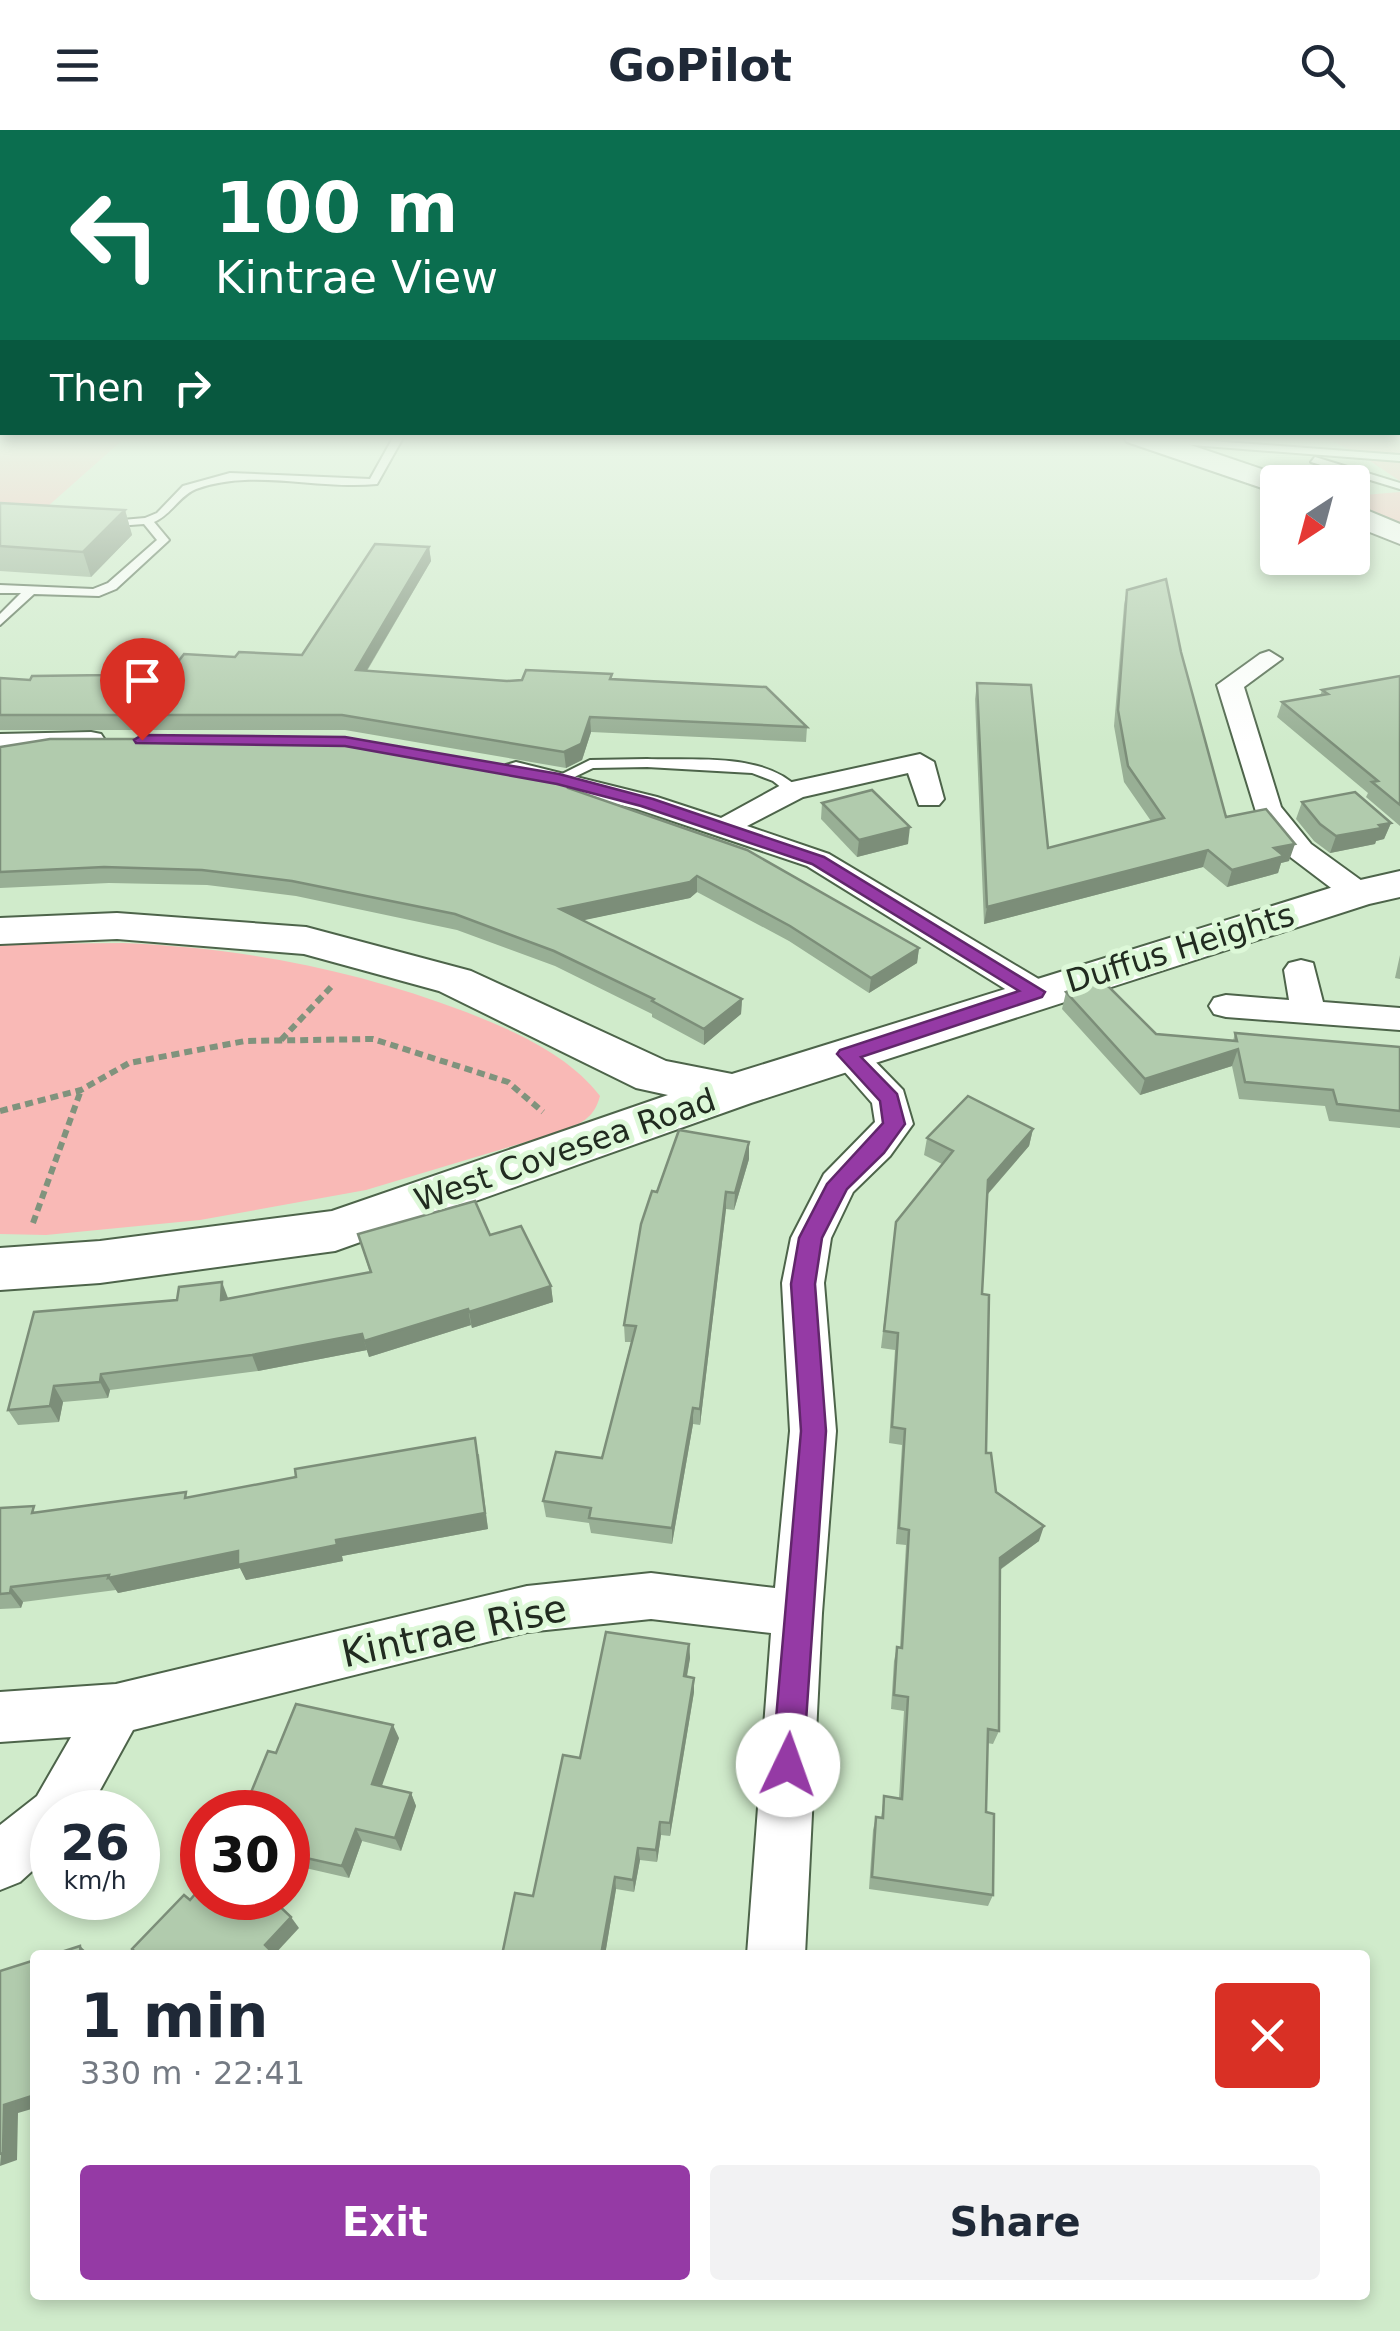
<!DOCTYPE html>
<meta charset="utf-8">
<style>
:root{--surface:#fff;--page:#f2f2f3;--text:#1f2937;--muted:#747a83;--accent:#953aa5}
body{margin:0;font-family:"DejaVu Sans",sans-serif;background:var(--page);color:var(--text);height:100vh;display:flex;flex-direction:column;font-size:38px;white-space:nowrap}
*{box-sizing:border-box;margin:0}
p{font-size:32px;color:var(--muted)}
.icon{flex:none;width:55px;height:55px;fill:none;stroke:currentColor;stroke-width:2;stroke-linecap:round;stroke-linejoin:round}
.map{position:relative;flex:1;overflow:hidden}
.drawer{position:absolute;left:30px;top:1820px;width:1340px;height:350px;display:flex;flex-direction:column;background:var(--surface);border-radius:10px;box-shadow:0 5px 15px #0003}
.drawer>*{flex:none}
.banner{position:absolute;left:0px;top:0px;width:1400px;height:305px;box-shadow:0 5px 15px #0003;background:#0b6e4f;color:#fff;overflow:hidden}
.needle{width:65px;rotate:216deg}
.fabs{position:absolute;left:1260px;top:335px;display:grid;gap:20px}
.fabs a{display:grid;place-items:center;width:110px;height:110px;border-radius:10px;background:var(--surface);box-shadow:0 5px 15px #0003;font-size:50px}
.speed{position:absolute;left:30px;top:1660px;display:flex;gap:20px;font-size:50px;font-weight:700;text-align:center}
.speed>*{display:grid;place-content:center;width:130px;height:130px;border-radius:50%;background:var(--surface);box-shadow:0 5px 15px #0003;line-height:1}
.speed small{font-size:25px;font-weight:400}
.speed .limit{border:15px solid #d22;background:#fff;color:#111}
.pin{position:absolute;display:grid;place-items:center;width:85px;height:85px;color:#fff;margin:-102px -42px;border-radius:50% 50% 50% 0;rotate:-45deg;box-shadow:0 0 10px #0007}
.pin .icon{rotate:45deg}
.me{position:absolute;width:110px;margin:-55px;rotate:3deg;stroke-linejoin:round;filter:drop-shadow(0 0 8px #0008)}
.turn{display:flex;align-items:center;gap:35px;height:210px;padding:0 50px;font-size:45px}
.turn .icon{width:130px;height:130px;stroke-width:2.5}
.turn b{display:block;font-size:70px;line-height:85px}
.then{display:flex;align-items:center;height:95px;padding:0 50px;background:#0003;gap:20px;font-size:38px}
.round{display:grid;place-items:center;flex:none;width:105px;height:105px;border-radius:10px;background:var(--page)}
.summary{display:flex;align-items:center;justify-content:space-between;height:170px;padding:0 50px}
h1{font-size:60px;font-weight:800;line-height:75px}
.button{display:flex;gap:20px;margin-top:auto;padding:20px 50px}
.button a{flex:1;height:115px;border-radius:10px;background:var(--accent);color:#fff;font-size:40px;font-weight:800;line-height:115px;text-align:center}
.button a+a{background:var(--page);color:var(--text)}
header{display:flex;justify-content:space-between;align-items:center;height:130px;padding:0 50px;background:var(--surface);font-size:45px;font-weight:800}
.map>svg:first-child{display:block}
.green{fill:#f9b9b6}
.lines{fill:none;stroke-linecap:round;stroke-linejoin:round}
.lane-casing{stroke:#4d644a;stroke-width:4}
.street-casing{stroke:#4d644a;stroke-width:4}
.secondary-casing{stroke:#4d644a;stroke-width:4}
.path{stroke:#80937d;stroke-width:6;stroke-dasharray:8 5;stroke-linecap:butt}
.lane{fill:#fff;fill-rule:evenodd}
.street{fill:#fff;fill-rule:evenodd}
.secondary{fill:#fff;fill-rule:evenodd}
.wall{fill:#98af95}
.shaded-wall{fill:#7c8e79}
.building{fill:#b1cbad;stroke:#7c8e79;stroke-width:2.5}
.route{fill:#953aa5;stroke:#61266b;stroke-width:2.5}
.labels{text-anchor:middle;stroke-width:10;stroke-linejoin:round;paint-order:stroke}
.street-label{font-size:32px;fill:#212b20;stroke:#ddf8d8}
.near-street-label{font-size:38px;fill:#212b20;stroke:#ddf8d8}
</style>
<header><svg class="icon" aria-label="menu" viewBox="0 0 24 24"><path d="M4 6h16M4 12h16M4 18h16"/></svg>GoPilot<svg class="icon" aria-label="search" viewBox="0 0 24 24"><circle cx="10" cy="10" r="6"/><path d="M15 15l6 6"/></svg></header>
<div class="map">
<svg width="1400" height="2201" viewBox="0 0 1400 2201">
<rect width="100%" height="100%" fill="#d0ebcb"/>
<!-- green -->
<g class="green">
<path d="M0,306H127L38,385L0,383Z"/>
<path d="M1321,306H1400V351L1361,325Z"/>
<path d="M1400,362V395L1353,374L1352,366Z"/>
<path d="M123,813C242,818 354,839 466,882C514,901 568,924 600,966C594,989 580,994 559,1002L366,1060L200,1090L46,1105L0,1104V814Z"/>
</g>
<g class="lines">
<!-- lane casing -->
<g class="lane-casing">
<g id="lane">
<path d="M394,306H404L377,354C317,360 254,338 196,359C180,365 171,385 154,392L169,410L167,412L116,459L99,466L34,464L0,495V484L21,463H0V455L93,459L108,453L157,410L144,394L103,397L97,394L99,392L145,388L157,383L183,356L230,343L370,349Z"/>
<path d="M1157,307L1400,325V331L1153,312Z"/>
<path d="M1315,327L1400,353V359L1311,332Z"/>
<path d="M647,629C695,631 764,622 799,659L787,662L773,651L752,643L647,637L593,638L564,652L552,649L590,630Z"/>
</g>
</g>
<!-- street casing -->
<g class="street-casing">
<g id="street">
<path d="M1269,521L1282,529L1244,557L1281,677L1311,714L1369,756L1374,763L1369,770H1347L1289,726L1257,685L1217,555L1260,524Z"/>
<path d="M91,602L101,604L105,610L101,616L0,620V604Z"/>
<path d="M920,624L934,632L944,669L939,675H919L908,643L803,667L747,696L829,724L1047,854L1052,862L1047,870L1035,873L1023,870L807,736L637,679L506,647L502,641L506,635L516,632L657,667L721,688L783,654Z"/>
<path d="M1301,830L1313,833L1323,872L1400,878V900L1226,887L1214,884L1209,876L1214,868L1226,865L1289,870L1284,840L1289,833Z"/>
<path d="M847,912L860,916L903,960L913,994L890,1026L853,1062L831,1108L824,1153L836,1301L822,1483L805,1825H747L771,1503L651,1489L527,1502L133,1600L88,1682H52V1723L20,1752L0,1760V1695L37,1666L71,1607L0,1612V1562L116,1554L527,1456L651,1443L775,1458L790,1301L782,1153L791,1108L824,1044L875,992L872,973L829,924L834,916Z"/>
</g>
</g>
<!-- secondary casing -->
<g class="secondary-casing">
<g id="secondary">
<path d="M1123,306H1164L1288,348L1291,352H1278V363L1268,360L1127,312Z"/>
<path d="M1352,374L1400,394V414L1352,395Z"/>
<path d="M1400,741V767L1369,774L751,973L335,1121L100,1153L0,1160V1118L100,1111L332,1081L668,965L636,958L439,861L304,824L117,809L0,814V788L117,783L306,797L471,841L666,931L732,944L1343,754Z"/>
</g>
</g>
<!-- path -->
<g class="path">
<path d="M281,910L331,857"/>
<path d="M0,981L81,960L129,933L245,911L373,909L508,952L543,982"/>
<path d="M33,1093L81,960"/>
</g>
<!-- lane -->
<use href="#lane" class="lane"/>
<!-- street -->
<use href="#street" class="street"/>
<!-- secondary -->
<use href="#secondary" class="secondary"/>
</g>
<!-- wall -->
<g class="wall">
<path d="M0,373L125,380L132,405L91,447L0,441Z"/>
<path d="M429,417L431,431L367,541L507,551L612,549L807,597L806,612L591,602L582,630L566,638L345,600H0V548L30,550L108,545L174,537L235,527L302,525Z"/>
<path d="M1127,460L1181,522L1226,687L1289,731L1281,733L1278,743L1227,757L1203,737L984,794L975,569L977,553L1048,718L1151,691L1124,652L1114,596L1124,475Z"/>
<path d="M1400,546V696L1366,667L1368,663L1277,587L1282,572L1320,566L1322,560Z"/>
<path d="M0,617L570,650L571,659L919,818L917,833L869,863L789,811L697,762L690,768L583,790L742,869L741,884L704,915L652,887V884L555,836L457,800L296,766L207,755L109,753L0,758Z"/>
<path d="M1302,672L1391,693L1384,709L1376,711L1375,714L1330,723L1314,711L1296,689Z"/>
<path d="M822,673L908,714L857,727L821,689Z"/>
<path d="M1400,825V849L1395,848Z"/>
<path d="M1066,862L1156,904L1233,911L1235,903L1400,917V998L1329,991L1325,976L1239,969L1232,936L1140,965L1062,879Z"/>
<path d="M1033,999L1029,1016L988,1064L982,1164L986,1323L996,1362L1039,1411L1000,1440L999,1601L993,1614L987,1613L986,1682L993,1765L988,1776L869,1759L873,1700L876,1687L881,1688L884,1666L899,1668L904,1581L891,1579L894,1531L897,1517H900L906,1415L896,1414L902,1315L889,1313L895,1220L881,1218L894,1109L942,1034L924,1025L927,1008Z"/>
<path d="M749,1029L734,1080L726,1079L700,1295L693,1294L672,1414L591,1403L589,1393L546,1387L543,1371L602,1328L631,1212H625L624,1195L657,1062Z"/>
<path d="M358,1104L490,1105L551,1156L553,1172L472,1198L471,1195L369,1227L367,1220L258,1241L110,1260L108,1268L63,1272L59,1292L18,1295L8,1280L228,1168L370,1143Z"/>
<path d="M479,1324L488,1399L342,1426L343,1431L246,1450L240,1438L118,1463L116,1460L23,1472L21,1478L0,1479V1378L38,1382L189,1368Z"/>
<path d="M689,1514L690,1528L687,1547L694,1548V1562L670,1706L661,1705L657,1732L640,1730L634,1762L616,1759L605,1825H502L533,1766L580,1628Z"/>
<path d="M399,1608L381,1656L411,1663L416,1676L401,1721L362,1711L349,1748L288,1734V1682H249L245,1677L276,1623Z"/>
</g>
<!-- shaded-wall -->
<g class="shaded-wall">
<path d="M125,380L132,405L91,447L83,422Z"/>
<path d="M429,417L431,431L358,555L356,540Z"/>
<path d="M590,587L591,602L582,630L566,638L564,622Z"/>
<path d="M1391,693L1384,709L1376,711L1375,714L1330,723L1336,706Z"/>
<path d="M910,697L908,714L857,727L859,710Z"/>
<path d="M1295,714L1289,731L1281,733L1278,743L1227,757L1232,740L1274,718Z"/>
<path d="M1208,720L1203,737L984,794L987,777Z"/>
<path d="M697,746V762L690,768L561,795L560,779Z"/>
<path d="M919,818L917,833L869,863L871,848Z"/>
<path d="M742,869L741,884L704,915V899Z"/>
<path d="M1238,919L1232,936L1140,965L1145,949Z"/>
<path d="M1033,999L1029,1016L985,1067L988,1050Z"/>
<path d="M749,1012V1029L734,1080L735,1063Z"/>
<path d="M726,1062V1079L700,1295V1279Z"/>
<path d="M222,1152L228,1168L221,1170Z"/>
<path d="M551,1156L553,1172L472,1198L469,1182Z"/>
<path d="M468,1179L471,1195L369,1227L364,1211Z"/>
<path d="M362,1204L367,1220L258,1241L252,1225Z"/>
<path d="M101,1244L110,1260L108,1268L100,1252Z"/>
<path d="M54,1256L63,1272L59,1292L50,1276Z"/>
<path d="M693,1278V1294L672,1414V1398Z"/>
<path d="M475,1308L488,1399L342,1426L343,1431L246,1450L240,1438L118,1463L108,1448L238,1421L336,1410Z"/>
<path d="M1044,1396L1039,1411L995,1443L1000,1428Z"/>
<path d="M11,1457L23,1472L21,1478L10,1463Z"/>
<path d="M689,1514L690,1528L684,1561V1546Z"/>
<path d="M694,1548V1562L670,1706V1693Z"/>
<path d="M393,1595L399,1608L378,1667L372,1654Z"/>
<path d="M411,1663L416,1676L401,1721L395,1708Z"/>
<path d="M660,1692L661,1705L657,1732L656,1720Z"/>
<path d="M356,1699L362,1711L349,1748L342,1736Z"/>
<path d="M638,1718L640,1730L634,1762L633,1750Z"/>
<path d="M615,1747L616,1759L605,1825H601Z"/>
<path d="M291,1787L299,1798L274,1825L265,1815Z"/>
<path d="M80,1816L90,1825H81Z"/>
<path d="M35,1965V1978L18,1983L17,2030L0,2036L4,1975Z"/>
</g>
<!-- building -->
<g class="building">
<path d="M0,373L125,380L83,422L0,416Z"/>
<path d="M375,414L429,417L356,540L507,551L522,550L526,540L612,544L610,549L766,557L807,597L590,587L581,614L564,622L342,585H0V548L30,550L32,546L108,545L117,534L174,537L184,524L235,527L239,522L302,525Z"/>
<path d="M1166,449L1181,522L1226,687L1266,679L1295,714L1274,718L1284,726L1232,740L1208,720L987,777L977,553L1031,555L1048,718L1164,688L1128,636L1118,580L1127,460Z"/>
<path d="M1400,546V675L1372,652L1378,651L1282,572L1328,564L1322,560Z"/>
<path d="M50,609H342L570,650L568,658L747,720L919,818L871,848L790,796L697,746L690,752L560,779L742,869L704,899L652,871L654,869L554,821L455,784L292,751L202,740L104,737L0,742V617Z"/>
<path d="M872,660L910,697L859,710L822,673Z"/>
<path d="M1355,662L1391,693L1379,695L1382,698L1336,706L1320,694L1302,672Z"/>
<path d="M1101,849L1156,904L1237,911L1235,903L1400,917V981L1337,974L1333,960L1245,952L1238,919L1145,949L1066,862Z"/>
<path d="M968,966L1033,999L988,1050L982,1164L989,1165L986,1323H991L996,1362L1044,1396L1000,1428L999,1601L988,1599L986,1682L994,1684L993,1765L872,1747L876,1687L883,1688L884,1666L902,1669L908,1567L894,1565L897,1517L902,1518L909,1400L899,1398L905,1299L892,1297L898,1203L884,1201L896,1092L953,1021L927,1008Z"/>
<path d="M679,1000L749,1012L735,1063L726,1062L700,1279L693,1278L672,1398L589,1388L591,1378L543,1371L556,1322L602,1328L636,1196L624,1195L641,1094L652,1061L657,1062Z"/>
<path d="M475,1071L490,1105L521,1096L551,1156L469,1182L468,1179L364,1211L362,1204L252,1225L101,1244L100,1252L54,1256L50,1276L8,1280L34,1182L177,1170L179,1157L222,1152L221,1170L371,1142L358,1104Z"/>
<path d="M475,1308L485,1383L336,1410L337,1415L238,1435V1421L108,1448L109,1445L11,1457L10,1463L0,1464V1378L34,1376L32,1383L186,1362L185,1368L296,1347L295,1339Z"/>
<path d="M606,1502L689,1514L684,1546L694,1548L670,1693L660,1692L656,1720L638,1718L633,1750L615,1747L601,1825H502L515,1763L533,1766L563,1625L580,1628Z"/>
<path d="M296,1574L393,1595L372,1654L411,1663L395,1708L356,1699L342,1736L288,1724V1682H273L245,1677L268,1621L276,1623Z"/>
<path d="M202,1756V1768H271L291,1787L265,1815L275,1825H138L132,1819L184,1765L190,1770Z"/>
<path d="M80,1816L81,1825H52Z"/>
<path d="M35,1830V1965L4,1975L3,2023L0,2024V1841Z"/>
</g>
<!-- sky -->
<linearGradient id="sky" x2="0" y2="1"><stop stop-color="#7bbeb6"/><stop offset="0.5" stop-color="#eaf6e8"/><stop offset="1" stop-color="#eaf6e8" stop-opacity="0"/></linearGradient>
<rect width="1400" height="614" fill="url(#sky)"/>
<!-- route -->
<path class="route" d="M142,605L345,607L559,644L653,669L824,727L1045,862L1042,867L861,927L897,964L905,994L884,1023L847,1059L822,1108L815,1154L826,1301L803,1635L798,1645L788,1650L777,1645L772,1635L801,1301L791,1154L799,1108L827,1054L883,993L880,971L837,924L840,920L1019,861L812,734L641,676L557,654L345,616L136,613L134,610Z"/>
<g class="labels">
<!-- street labels -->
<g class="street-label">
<text transform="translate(1180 818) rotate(-17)" y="11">Duffus Heights</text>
<text transform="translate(565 1020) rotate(-19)" y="11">West Covesea Road</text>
</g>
<!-- near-street labels -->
<g class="near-street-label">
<text transform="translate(454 1501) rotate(-12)" y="13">Kintrae Rise</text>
</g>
</g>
</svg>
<div class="fabs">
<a><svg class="needle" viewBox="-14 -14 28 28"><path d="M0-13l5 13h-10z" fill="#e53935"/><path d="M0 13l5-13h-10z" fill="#747a83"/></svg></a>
</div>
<div class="speed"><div>26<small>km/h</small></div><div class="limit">30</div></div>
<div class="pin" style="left:142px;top:610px;background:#d93025"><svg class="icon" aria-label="arrive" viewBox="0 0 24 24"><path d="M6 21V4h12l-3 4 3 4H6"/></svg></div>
<svg class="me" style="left:788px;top:1635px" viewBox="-20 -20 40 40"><circle r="19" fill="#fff"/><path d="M0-13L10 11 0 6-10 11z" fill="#953aa5"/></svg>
<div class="banner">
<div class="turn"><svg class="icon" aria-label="left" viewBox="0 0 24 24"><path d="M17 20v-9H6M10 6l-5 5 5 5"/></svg><div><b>100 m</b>Kintrae View</div></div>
<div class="then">Then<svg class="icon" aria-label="right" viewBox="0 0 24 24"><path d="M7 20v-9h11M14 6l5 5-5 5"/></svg></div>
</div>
<section class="drawer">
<div class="summary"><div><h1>1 min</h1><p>330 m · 22:41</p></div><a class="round" style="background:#d93025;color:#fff"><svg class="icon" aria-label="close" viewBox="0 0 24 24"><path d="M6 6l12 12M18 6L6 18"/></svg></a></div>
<div class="button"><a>Exit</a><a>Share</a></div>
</section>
</div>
